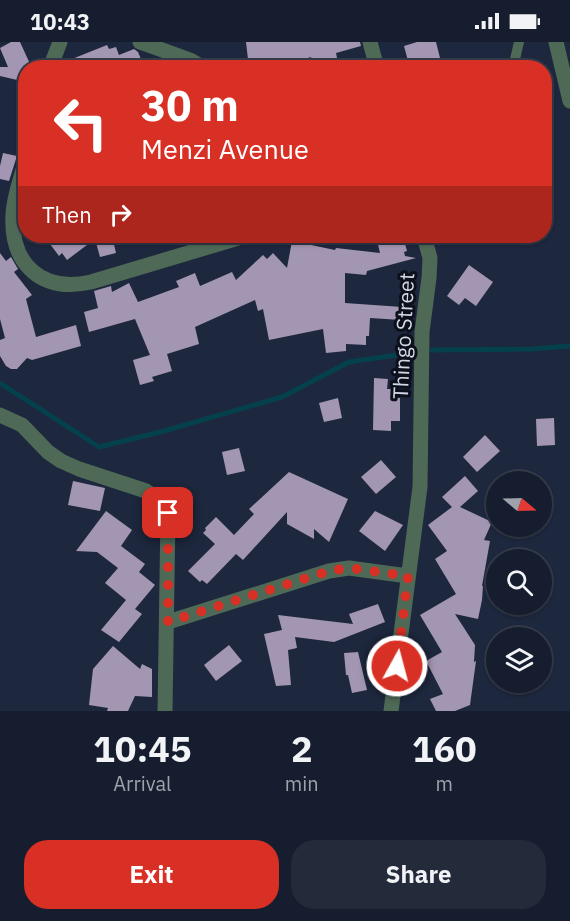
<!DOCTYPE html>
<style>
:root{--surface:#161d2e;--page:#232a3a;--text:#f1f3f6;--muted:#9ea2aa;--line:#353b4a;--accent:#d93025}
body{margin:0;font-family:"IBM Plex Sans",sans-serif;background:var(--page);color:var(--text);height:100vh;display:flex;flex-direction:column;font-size:22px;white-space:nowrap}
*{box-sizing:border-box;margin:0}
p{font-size:20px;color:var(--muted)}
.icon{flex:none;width:33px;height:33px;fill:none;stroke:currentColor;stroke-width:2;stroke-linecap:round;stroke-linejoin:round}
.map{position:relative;height:669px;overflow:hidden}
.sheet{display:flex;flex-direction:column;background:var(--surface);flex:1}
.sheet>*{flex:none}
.banner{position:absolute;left:18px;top:18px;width:534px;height:183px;border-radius:24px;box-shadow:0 2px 4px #0004,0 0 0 2px var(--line);background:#d93025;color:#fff;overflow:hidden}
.needle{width:39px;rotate:109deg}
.buttons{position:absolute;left:486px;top:429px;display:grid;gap:12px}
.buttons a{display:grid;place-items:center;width:66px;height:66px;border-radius:50%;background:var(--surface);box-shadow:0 2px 4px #0004,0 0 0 2px var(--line);font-size:30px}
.pin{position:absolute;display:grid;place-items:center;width:51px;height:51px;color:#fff;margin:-26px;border-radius:12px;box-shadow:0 3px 9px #0006}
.me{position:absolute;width:66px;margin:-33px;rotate:7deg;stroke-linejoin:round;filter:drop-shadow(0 0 4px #0008)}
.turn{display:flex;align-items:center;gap:21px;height:126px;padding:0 24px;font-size:27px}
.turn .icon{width:78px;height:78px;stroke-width:2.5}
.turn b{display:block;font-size:42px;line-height:51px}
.then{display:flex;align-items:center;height:57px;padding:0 24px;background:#0003;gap:12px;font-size:22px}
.eta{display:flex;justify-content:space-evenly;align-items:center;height:102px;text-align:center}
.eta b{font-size:36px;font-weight:800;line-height:42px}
.primary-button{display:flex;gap:12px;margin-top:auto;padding:12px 24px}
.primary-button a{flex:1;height:69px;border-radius:24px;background:var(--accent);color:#fff;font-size:24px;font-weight:800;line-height:69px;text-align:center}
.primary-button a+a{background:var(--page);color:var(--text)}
.status{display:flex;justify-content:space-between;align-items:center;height:42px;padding:0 30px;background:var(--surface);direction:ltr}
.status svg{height:16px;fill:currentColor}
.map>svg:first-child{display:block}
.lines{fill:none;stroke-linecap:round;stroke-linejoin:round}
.stream{stroke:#05414d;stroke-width:5}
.building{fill:#a396b3}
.service{stroke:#4e6a57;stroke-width:10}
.minor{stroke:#4e6a57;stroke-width:15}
.tertiary{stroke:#4e6a57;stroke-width:15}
.route{stroke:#d93025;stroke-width:10;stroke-dasharray:0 18}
.labels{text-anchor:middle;stroke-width:6;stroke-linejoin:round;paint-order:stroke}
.street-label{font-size:21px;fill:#d1d8e7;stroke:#0c101a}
</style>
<div class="status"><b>10:43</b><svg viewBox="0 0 49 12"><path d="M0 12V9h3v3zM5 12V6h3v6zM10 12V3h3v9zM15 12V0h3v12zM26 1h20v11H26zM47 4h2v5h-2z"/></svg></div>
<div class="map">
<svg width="570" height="669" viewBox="0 0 570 669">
<rect width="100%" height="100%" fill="#1d273d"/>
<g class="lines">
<!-- stream -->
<g class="stream">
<path d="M432,308L532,307L570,304"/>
<path d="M0,341L99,405L164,389L282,355L349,320L404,312"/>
</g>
</g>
<!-- building -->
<g class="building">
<path d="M11,0H20L31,24L26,26V40L0,34V25H8L0,6Z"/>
<path d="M246,0H360L361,4L336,11L339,26H318L315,17L312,18L311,15L286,23L249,26Z"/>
<path d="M417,0H436L440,16L414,23L412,17L408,19L404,4Z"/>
<path d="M107,3L109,7L116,5L119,13L134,7L138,10L143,22L133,26H61L62,21Z"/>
<path d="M3,111L17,114L9,139L0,137V124Z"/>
<path d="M44,194H112L116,211L100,215L95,197L67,218L62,211L59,214Z"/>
<path d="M376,194H403L407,209L404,210L405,214L416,216L367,229L366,233L345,231V261L402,265L401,278L370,276L369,294H366V303L346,302V309L326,311L323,287L269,298L263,267L258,269L255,258L195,285L199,302L167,312L172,329L152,335L154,339L140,343L133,318L150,313L135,277L89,290L84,270L98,266L94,249L111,244L112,250L129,241L138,260L179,245L176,239L195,231L200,244L232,230L236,238L263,213L267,217L273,211L287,226L292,199L335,208L336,206L380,211Z"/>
<path d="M0,211L6,219L11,215L18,227L14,230L32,253L26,257L36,295L76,283L81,304L32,318L27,316L17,327H11L6,324L0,314V298L5,296L0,277Z"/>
<path d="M469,223L493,240L476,264L465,256L459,263L447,254Z"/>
<path d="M374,336L388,337L387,347H396V356H400V379H391V389L373,388Z"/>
<path d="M338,356L342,376L324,380L319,361Z"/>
<path d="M554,376L555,403L537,404L536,377Z"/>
<path d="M485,393L500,409L477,430L463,415Z"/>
<path d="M239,406L245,429L227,433L222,410Z"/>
<path d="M381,418L396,435L376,452L361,435Z"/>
<path d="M289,430L348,457L329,500L314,487V497L287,482V470L243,518L236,512L207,542L202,538L200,540L188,529L215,502L203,491L206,488L205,486L216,475L234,493L254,472L249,467Z"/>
<path d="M465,434L478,449L460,465L492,480L484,498L490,499L482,544H483L482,558L478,577L455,572L475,603L474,620L476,619L470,663L455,669H436L430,657L443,652L426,619L442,610L420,573L456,552L435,517L447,509L428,483L452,465L442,455Z"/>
<path d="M73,439L105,446L100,469L68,463Z"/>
<path d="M106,469L132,488L121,504L145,522L139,530L155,543L135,567L142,572L119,600L101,588L126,558L105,541L118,526L97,510L76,509Z"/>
<path d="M375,469L403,483L385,509L359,489Z"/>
<path d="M378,562L385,580L334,600L295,595L297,606L288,608L291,643L276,644L264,592L282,588L278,573L353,582L349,572Z"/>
<path d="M229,603L242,619L216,639L204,623Z"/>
<path d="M113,604L140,627L142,622L152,627V655L135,654L128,669H107L108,666L89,663L93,627Z"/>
<path d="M358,610L367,648L352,651L348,633H346L344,611Z"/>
</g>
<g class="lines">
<!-- service -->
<path class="service" d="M513,26L519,0"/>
<!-- minor -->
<g class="minor">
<path d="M140,0L190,18L204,26"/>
<path d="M370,0L377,26"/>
<path d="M50,26L60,0"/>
<path d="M26,118C21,135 14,154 13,172C10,223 42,251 91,240L245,194"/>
<path d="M0,373L22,383L48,410L61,419L79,427L146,449L163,460L168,471L165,669"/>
<path d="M168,580L329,529L349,526L408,534"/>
<path d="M391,669L420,445L422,290L429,236L430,216L424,194"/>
</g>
<!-- tertiary -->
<path class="tertiary" d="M556,0L570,59"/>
</g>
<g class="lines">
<!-- route -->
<path class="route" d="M168,471V580L329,529L349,526L408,534L397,624"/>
</g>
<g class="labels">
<!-- street labels -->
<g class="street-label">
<text transform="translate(404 294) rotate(-87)" y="7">Thingo Street</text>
</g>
</g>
</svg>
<div class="buttons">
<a><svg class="needle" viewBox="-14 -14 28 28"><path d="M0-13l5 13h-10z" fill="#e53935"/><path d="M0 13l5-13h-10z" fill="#9ea2aa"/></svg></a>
<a><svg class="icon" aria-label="search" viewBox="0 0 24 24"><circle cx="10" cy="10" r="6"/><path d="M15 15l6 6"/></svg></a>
<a><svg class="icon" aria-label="layers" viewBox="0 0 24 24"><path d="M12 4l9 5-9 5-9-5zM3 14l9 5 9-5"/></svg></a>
</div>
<div class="pin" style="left:168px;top:471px;background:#d93025"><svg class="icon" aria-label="arrive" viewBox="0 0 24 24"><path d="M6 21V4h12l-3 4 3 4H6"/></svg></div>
<svg class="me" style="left:397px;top:624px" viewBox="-20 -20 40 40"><circle r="17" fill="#d93025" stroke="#fff" stroke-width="3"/><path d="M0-11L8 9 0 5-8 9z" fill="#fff"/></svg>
<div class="banner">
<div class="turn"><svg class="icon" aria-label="left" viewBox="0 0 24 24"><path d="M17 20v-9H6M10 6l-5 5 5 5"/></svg><div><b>30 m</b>Menzi Avenue</div></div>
<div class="then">Then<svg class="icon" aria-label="right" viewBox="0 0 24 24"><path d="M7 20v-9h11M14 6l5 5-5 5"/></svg></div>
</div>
</div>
<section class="sheet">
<div class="eta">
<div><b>10:45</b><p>Arrival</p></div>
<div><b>2</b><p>min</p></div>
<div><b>160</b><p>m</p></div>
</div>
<div class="primary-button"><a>Exit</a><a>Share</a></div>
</section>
